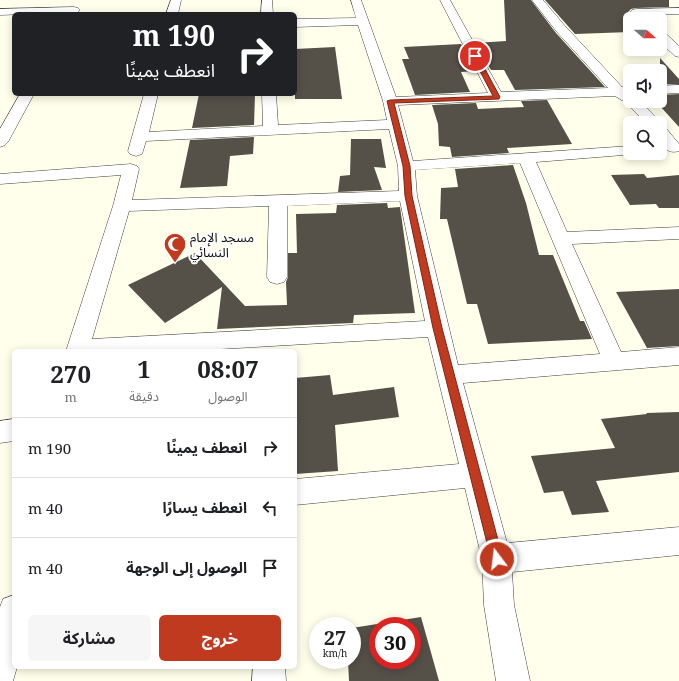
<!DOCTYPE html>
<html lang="ar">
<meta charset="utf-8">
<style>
:root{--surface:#fff;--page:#f6f6f6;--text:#202124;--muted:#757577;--line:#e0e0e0;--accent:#c03a20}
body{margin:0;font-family:"Noto Serif","Noto Sans Arabic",serif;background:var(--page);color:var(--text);direction:rtl;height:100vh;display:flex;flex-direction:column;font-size:15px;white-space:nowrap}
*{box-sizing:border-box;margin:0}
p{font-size:13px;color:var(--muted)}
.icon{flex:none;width:22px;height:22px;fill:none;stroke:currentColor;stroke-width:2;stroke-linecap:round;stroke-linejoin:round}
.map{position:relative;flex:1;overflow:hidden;direction:ltr}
.sheet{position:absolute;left:12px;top:349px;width:285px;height:320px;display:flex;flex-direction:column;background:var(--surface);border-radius:6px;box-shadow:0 2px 10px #0003;direction:rtl}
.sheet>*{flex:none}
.top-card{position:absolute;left:12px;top:12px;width:285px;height:84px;border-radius:6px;box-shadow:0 2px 10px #0003;direction:rtl;background:#202124;color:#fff;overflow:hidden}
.needle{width:26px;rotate:110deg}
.tools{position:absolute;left:623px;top:12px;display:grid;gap:8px}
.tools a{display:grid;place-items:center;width:44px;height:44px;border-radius:6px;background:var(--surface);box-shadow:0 2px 10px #0003;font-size:20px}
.speed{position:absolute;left:309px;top:617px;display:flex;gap:8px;font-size:20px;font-weight:700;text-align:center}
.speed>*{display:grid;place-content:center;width:52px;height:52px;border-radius:50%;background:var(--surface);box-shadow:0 2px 10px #0003;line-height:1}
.speed small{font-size:10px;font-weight:400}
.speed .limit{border:6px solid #d22;background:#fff;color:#111}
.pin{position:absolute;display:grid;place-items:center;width:34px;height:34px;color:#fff;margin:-17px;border:2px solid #fff;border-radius:50%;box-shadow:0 1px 4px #0007}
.me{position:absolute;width:44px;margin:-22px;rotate:345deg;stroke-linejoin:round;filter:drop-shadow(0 0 3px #0008)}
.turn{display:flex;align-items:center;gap:14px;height:84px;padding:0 16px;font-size:18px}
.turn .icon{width:52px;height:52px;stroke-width:2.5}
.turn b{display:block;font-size:28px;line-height:34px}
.eta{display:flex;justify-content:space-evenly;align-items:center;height:68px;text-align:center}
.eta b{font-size:24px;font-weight:700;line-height:28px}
.cta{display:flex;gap:8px;margin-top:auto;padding:8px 16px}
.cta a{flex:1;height:46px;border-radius:6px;background:var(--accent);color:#fff;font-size:16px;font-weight:700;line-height:46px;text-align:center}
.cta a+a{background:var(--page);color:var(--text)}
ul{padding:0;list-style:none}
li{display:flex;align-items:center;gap:12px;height:60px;padding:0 16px;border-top:1px solid var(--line)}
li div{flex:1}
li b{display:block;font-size:15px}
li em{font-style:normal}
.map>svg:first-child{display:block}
.building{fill:#555048;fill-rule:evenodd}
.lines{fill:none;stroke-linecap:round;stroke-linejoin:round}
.minor-casing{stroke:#3f3f3f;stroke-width:1}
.minor{fill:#fff;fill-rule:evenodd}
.route{fill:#c03a20;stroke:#7d2615}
.labels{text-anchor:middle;stroke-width:4;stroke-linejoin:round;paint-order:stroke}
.poi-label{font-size:13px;fill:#0c0c0c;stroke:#fff;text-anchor:start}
</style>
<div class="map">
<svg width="679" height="681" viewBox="0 0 679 681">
<rect width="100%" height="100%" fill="#ffffeb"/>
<!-- building -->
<g class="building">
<path d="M504,0H531L556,33L605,87L515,90L504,70H491L476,43L506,41Z"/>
<path d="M545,0H669V7L636,8L631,9L628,12L631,15L636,16H669L630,18V32L575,34Z"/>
<path d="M461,44L475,71L461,72L470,92L415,95L402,59H409L404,47Z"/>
<path d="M335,47L342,99H295V49Z"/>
<path d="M660,58L679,79V84H660Z"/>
<path d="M199,94H255L254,125L192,128Z"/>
<path d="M679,94V127L660,106V95Z"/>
<path d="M547,100L572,144L507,148L509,153L452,157L450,147L439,146L438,124L432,105L476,103L478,109L524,107L521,101Z"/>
<path d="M254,137L253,154L230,156L227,186L180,188L190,140Z"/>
<path d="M351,139H381L386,168L374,167L382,190L338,192L340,176L350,175Z"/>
<path d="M513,165L526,203L539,255H553L580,321H584L592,339L488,344L477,304H467L447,219H440L441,188L458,187L455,169Z"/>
<path d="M644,174L647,178L679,175V208H659L656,204L630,205L611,175Z"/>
<path d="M387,203L388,208L400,207L415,313L354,315L353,323L217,329L222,287L165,323L128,285L195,253L245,306L287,305L286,282L288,277V253H297L296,214L336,213L337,205Z"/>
<path d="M679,289V346L647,348L616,292Z"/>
<path d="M330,375L333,395L394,387L399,417L335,425L338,471L295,474V378Z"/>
<path d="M679,412V472L596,481L609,512L572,515L563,491L544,493L531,456L615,448L601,419L647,414L646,413Z"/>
<path d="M421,617L439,681H349L348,660H352V628ZM378,626H412V660H378Z"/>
</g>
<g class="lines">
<!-- minor casing -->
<g class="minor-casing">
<g id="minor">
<path d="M171,0H181L178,14H166Z"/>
<path d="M262,0H272L273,14H261Z"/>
<path d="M351,0H361L396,97L488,93L440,0H450L501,92L608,88L557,32L532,0H543L565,26L622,87H630V101H640L661,123L660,125V123H646L625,102L615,96L398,105L413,161L630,146V153H637L636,154L536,162L567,232L679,227V239L572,244L621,352L679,347V365L463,383L507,543L679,527V555L512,572L514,605L530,681H496L484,605L482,559L465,488L295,505V479L459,464L428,337L185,351H66L113,206L121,175L0,184V174L131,164L137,166L139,169L132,200L399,191L398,166L389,129L146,141L142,154L136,156L130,154L128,151L144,94H158L149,132L263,126L262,94H276L278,125L387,120L383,101L358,25L295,27V19L356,18ZM520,163L600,354L458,365L417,196L415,170ZM400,201L425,321L92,339L129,211L269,206L267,277L270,282L277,284L284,282L287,277V206Z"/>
<path d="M74,7L78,8L80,10L78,12L0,15V9Z"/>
<path d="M679,8V14L636,15L632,14L630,12L632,10L636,9Z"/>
<path d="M660,31L664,32L679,46V57L675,56L660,42Z"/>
<path d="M679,85V93L660,94V86Z"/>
<path d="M20,94H34L8,142L5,145L0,147V129Z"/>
<path d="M660,125L665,127L679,144V151C662,156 660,138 660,125Z"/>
<path d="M14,419V441L0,443V421Z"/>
<path d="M14,595V667H17L13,681H0V607L3,599Z"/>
<path d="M253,667H285L286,681H252Z"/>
</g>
</g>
<!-- minor -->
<use href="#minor" class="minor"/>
</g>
<!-- route -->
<path class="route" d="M475,54L478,56L500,97L499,99L394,103L410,166L412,196L442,328L503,559L501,563L497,565L493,563L491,559L433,328L405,196L403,166L387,101L390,100L493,96L472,56Z"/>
<!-- icons -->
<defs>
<g id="mosque-pin" transform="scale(1.15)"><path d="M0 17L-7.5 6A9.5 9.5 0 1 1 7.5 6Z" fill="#c03a20" stroke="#fff"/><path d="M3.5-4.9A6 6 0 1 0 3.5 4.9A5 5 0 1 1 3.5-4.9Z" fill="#fff"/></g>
</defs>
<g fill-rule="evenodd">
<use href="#mosque-pin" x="175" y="244"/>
</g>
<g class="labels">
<!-- poi labels -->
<g class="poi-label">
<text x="190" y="242">مسجد الإمام<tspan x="190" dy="15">النسائي</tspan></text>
</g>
</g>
</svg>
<div class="tools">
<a><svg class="needle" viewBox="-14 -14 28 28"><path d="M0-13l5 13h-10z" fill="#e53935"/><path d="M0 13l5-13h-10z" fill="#757577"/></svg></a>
<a><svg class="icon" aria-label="sound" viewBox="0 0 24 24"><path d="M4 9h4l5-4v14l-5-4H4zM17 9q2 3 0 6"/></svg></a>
<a><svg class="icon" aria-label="search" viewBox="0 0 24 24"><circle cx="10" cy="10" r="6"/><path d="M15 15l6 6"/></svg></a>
</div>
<div class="speed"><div>27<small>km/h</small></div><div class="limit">30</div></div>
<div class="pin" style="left:475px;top:56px;background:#d93025"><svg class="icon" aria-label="arrive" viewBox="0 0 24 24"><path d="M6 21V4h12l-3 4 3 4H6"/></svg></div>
<svg class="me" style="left:497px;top:559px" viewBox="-20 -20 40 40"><circle r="17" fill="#c03a20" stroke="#fff" stroke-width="3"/><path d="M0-11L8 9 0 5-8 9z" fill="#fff"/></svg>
<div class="top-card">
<div class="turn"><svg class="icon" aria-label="right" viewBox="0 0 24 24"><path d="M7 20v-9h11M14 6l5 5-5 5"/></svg><div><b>190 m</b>انعطف يمينًا</div></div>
</div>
<section class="sheet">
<div class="eta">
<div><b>08:07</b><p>الوصول</p></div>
<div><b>1</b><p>دقيقة</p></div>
<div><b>270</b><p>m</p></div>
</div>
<ul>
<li><svg class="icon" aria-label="right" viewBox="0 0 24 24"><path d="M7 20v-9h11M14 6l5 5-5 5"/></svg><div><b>انعطف يمينًا</b></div><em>190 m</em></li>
<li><svg class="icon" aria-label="left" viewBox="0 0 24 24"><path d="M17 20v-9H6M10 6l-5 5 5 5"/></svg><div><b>انعطف يسارًا</b></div><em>40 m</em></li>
<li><svg class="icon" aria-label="arrive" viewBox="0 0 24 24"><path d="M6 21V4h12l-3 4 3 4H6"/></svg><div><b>الوصول إلى الوجهة</b></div><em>40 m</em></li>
</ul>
<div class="cta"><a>خروج</a><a>مشاركة</a></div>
</section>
</div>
